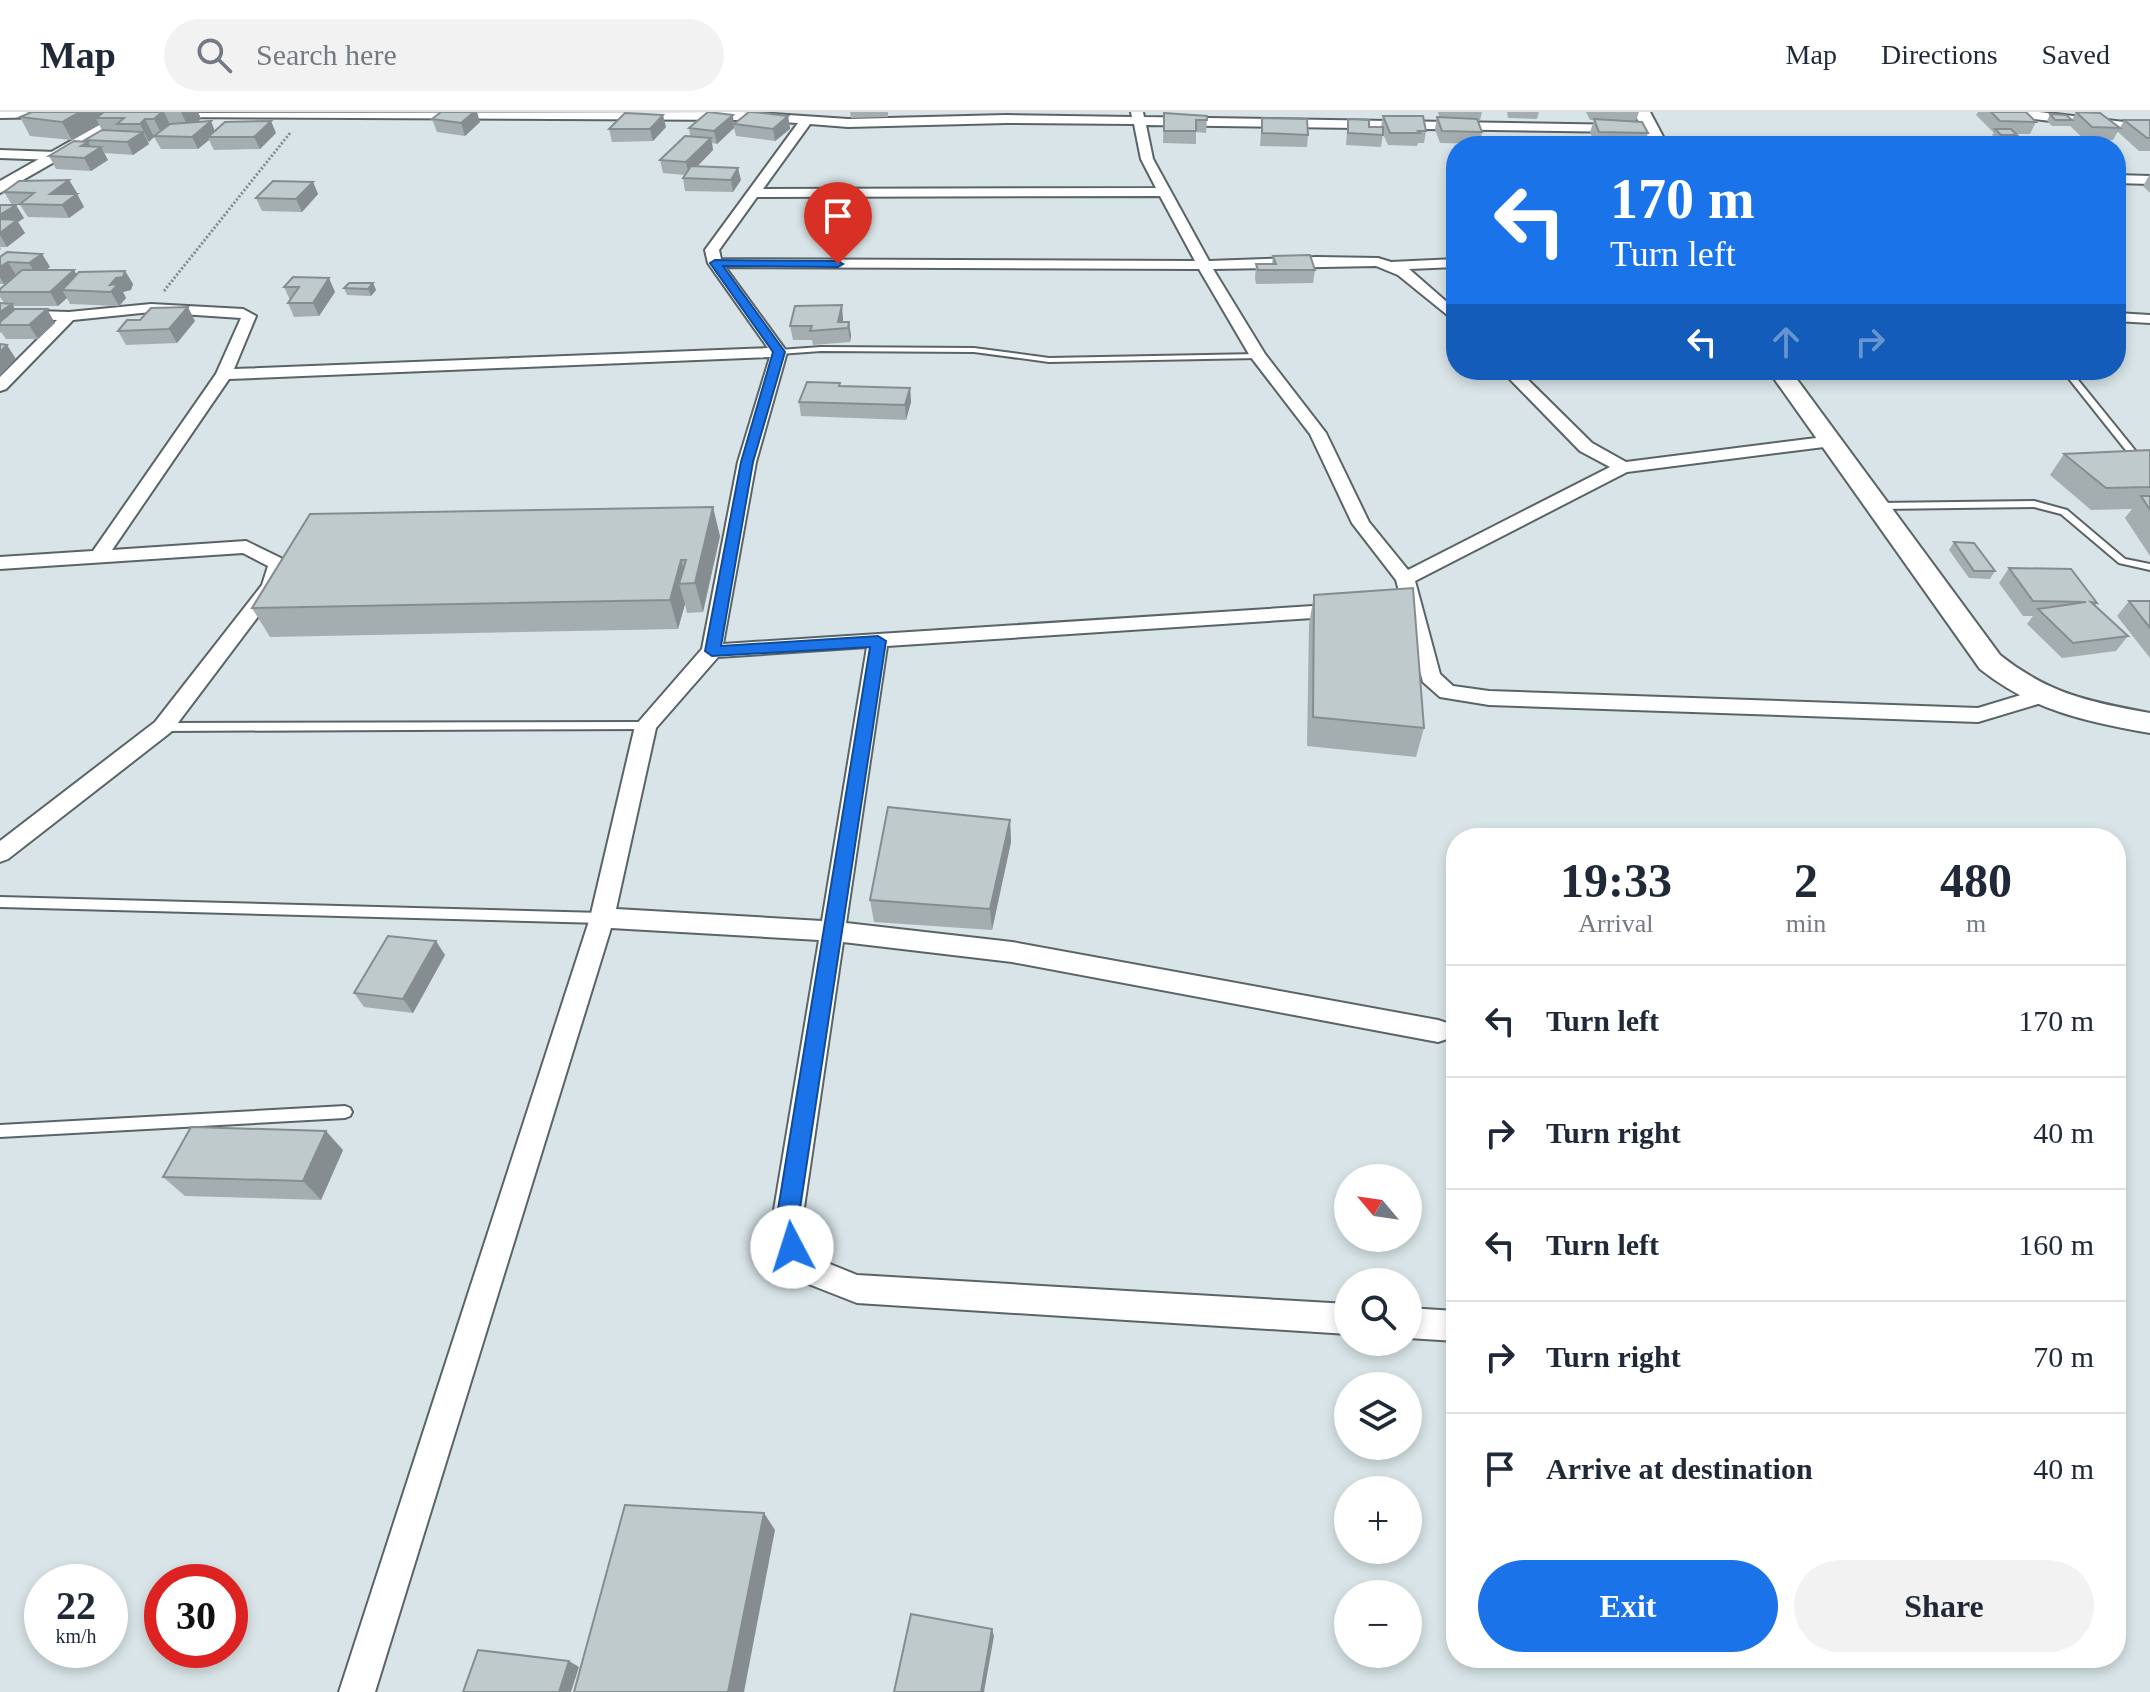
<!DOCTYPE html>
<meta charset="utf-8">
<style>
:root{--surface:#fff;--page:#f2f2f3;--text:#1f2937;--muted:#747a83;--line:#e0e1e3;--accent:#1a73e8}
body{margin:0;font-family:"Times New Roman",serif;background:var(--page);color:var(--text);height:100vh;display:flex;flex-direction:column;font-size:30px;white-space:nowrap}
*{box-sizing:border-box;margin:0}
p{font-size:26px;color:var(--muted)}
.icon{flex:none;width:44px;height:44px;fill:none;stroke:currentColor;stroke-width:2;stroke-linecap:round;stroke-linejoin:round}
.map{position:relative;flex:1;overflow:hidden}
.sheet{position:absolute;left:1446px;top:716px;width:680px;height:840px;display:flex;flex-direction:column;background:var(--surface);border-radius:32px;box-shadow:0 4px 12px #0003}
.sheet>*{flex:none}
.top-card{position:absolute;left:1446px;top:24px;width:680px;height:244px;border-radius:32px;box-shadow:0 4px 12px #0003;background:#1a73e8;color:#fff;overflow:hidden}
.needle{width:52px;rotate:299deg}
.tools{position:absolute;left:1334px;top:1052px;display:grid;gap:16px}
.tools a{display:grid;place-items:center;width:88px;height:88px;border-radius:50%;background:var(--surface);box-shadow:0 4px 12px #0003;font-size:40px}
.speed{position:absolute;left:24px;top:1452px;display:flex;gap:16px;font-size:40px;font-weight:700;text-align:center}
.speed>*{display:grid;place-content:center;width:104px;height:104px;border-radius:50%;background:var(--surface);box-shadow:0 4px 12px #0003;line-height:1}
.speed small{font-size:20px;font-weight:400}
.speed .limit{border:12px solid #d22;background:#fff;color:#111}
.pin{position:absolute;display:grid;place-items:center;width:68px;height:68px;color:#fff;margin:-82px -34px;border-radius:50% 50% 50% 0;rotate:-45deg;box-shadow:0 0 8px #0007}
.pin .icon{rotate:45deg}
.me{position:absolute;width:88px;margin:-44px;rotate:355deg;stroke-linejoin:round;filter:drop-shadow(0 0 6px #0008)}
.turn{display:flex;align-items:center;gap:28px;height:168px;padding:0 32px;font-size:36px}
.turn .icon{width:104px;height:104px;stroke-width:2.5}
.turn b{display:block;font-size:56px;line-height:68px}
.lanes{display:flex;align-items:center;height:76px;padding:0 32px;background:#0003;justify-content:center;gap:40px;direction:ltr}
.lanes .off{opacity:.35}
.eta{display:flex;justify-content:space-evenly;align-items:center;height:136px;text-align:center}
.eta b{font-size:48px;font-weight:600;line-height:56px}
.button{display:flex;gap:16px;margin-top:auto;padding:16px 32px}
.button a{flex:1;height:92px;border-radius:48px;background:var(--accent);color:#fff;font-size:32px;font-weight:600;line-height:92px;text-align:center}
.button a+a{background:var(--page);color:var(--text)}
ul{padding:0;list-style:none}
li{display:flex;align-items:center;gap:24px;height:112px;padding:0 32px;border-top:2px solid var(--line)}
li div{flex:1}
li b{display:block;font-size:30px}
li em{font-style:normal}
header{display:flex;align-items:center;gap:48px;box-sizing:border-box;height:112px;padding:0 40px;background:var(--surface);border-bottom:2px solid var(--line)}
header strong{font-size:38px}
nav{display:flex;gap:44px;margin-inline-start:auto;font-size:28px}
.search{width:560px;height:72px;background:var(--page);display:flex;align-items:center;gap:20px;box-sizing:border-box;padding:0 28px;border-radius:44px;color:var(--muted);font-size:30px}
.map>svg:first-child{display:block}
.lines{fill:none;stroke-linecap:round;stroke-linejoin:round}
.lane-casing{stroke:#5a6467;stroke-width:4}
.street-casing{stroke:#5a6467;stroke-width:4}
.secondary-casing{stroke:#5a6467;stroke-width:4}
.path{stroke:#838b8d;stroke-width:3;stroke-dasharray:2 2;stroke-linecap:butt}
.lane{fill:#fff;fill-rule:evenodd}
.street{fill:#fff;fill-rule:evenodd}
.secondary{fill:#fff;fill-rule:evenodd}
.wall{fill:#a4aeb0}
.shaded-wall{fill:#868d90}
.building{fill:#bfcacd;stroke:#868d90;stroke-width:2}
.route{fill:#1a73e8;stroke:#114b97;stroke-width:2}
</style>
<header>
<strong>Map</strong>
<div class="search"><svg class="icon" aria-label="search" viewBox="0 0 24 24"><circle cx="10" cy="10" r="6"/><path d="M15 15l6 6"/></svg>Search here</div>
<nav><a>Map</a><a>Directions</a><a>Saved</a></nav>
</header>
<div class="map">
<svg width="2150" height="1580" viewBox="0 0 2150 1580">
<rect width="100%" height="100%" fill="#d8e4e7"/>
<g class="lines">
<!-- lane casing -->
<g class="lane-casing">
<g id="lane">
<path d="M821,235L974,236L1049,246L1258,242L1262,244L1258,246L1049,250L974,240L821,239L779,242L775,240L779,238Z"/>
<path d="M1813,258H1843L1839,260L1783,265L1779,263L1783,261Z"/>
<path d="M2062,258H2070L2142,347V351H2136Z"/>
<path d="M2034,389L2067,398L2125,447L2150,452V458L2119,451L2061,402L2034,395L1879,397L1875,394L1879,391Z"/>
<path d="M646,610L650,611L651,614L650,617L163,619L158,615L163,611Z"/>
<path d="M0,785L602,801L606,803L608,806L606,809L602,811L0,795Z"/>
<path d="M345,994L350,996L352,1000L350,1004L345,1006L0,1025V1013Z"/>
</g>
</g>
<!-- street casing -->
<g class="street-casing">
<g id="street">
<path d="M0,0H63L64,1L58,5L0,6Z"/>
<path d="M743,0L848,7L1006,3L1132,5L1131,0H1143L1144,5L1629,13V19L1625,20L1146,13L1153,47L1209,149L1317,145L1378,146L1391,150L1456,147V155L1409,157L1456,198V210L1398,163L1376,154L1213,157L1265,242L1326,321L1369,410L1408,458L1610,355L1580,339L1501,258H1518L1592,331L1626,350L1832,324L1840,329L1832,334L1627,360L1415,469L1440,562L1453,574L1489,579L1978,596L2041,577L2051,584L2048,589L1978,610L1489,593L1440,585L1423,570L1396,468L1352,411L1310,322L1250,244L1199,157L725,155L787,240L756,350L723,532L1344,492L1354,498L1344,504L887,534L846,811L1012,830L1438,908L1447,911L1451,919L1447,927L1438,930L1012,850L843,830L801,1116L810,1144L857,1163L1348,1192V1222L857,1191L788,1164L771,1116L819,828L611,816L375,1580H339L590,806L635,614L702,537L738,350L770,245L229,267L112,438L246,429L285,448L287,452L281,474L171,620L8,747L0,750V729L155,610L262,473L268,454L243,441L0,457V445L93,439L216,262L241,206L151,200L73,208L6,277L0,279V265L57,208L0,206V198L69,200L151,192L243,197L256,204L234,257L768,236L708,151L705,138L798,11L743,8L166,5L160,1ZM1006,11L1134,12L1141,47L1156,76L763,77L810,12L848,15ZM1160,84L1195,149L721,147L719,138L757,85ZM867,535L822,809L616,797L656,616L718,545Z"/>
<path d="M2004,0H2039L2150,13V21L2010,4Z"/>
<path d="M1658,28L1706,30L1712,34H1653L1654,29Z"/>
<path d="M0,38L56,40L62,44L56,48L0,46Z"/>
<path d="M2116,63L2150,64V72L2116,71Z"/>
<path d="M2116,201L2150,203V211L2116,209Z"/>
<path d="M1408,1196L1456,1199V1229L1408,1226Z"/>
</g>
</g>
<!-- secondary casing -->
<g class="secondary-casing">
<g id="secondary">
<path d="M122,0H142L0,81V69Z"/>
<path d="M1634,0H1650L1668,34H1650Z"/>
<path d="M1768,258H1790L2000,543C2049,582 2090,590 2150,601V621C2087,610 2031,598 1980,557Z"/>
</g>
</g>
<!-- path -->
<path class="path" d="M164,179L290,21"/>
<!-- lane -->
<use href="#lane" class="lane"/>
<!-- street -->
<use href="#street" class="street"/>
<!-- secondary -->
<use href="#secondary" class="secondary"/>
</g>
<!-- wall -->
<g class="wall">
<path d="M27,0H198L201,7L197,10L215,19L276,21L260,37L214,38L209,28L198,37H161L154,25L148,30L149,32L133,43L104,41L108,48L91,59L56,57L49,44L86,30L85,28L102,18L99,13L72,28L30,24L20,5L28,2Z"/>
<path d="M850,0H888V5L851,6Z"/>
<path d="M1438,0H1482L1480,9H1478L1482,20L1480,32L1440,31L1435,17L1437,5H1439Z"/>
<path d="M1507,0H1539L1537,7L1508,6Z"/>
<path d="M1586,0H1639L1636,9L1648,21L1644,33H1595L1590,20L1594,8H1590Z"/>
<path d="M1978,0H2026L2036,10L2030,22H2016L2017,23L2014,29H1998L1992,23L1994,21L1976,3Z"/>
<path d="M2076,0L2120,16L2113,28H2085L2069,13V14H2052L2047,9L2050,2L2072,8Z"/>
<path d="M1164,1L1207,8L1206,21L1196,20V32L1163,31Z"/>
<path d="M788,4L790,17L775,29L736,24L734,16L717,32L712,31L713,38L697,54L741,68L733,80L685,79L683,66L685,63L663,61L660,48L690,24L689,16Z"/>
<path d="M1383,4L1426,19L1424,31H1418L1417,34L1388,33L1383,22L1381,35L1346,33L1348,7L1369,14L1381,15Z"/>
<path d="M1262,6L1308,23L1307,35L1260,34Z"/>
<path d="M432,7L480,10L465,24L437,20Z"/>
<path d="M2124,8H2150V39H2139L2118,20Z"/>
<path d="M666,15L653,29L612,30L609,17Z"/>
<path d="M2150,62V81L2143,74Z"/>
<path d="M69,68L77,81L74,82H77L84,95L69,106L28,105L20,93H12L4,80Z"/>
<path d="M313,70L318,82L302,100L262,99L256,86Z"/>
<path d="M0,93L24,106L18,110L25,121L7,135H0L1,137L0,138Z"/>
<path d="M42,142L50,155L45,158H74L76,163L125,159L133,172L131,178L123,180L126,186L119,194L70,192L67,186L58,194H13L15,197L55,211L38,227H6L1,220L0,221V191H4L0,185V177L14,165L4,172H0V145Z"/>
<path d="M1273,144L1315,158L1313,171L1256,172L1255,166L1256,152H1272Z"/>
<path d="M293,165L335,180L319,204L294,205L288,191L290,188L284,175Z"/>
<path d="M373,171L376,178L371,184L347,183L344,176Z"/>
<path d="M843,207V210H849L851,224L850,230L813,233L812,228H793L790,214Z"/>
<path d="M195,209L177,231L126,233L118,219Z"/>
<path d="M841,274L910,276L911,290L906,308L801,304L799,290Z"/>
<path d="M2150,338V444L2125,406L2132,397L2091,398L2050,363L2064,342Z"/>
<path d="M720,424L703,500L687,501L685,492L678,517L270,525L252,496Z"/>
<path d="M1954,430L1995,459L1990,467L1969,466L1949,438Z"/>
<path d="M2009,456L2097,491L2095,494L2128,524L2116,539L2062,546L2027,512L2033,504H2023L1999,471Z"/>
<path d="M1314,483L1424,616L1416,645L1307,634L1309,512Z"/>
<path d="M2129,489H2150V546L2117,504Z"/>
<path d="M1010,708L1011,730L992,818L874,810L870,788Z"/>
<path d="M445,843L413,901L364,895L354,881Z"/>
<path d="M343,1038L321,1088L185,1084L163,1065Z"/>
</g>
<!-- shaded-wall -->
<g class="shaded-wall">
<path d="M80,0H113L96,6L99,13L72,28L62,10Z"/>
<path d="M162,0H164L172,17L163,25L154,7Z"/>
<path d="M181,0H198L201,7L189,17Z"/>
<path d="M474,0H477L480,10L465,24L461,11Z"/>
<path d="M663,3L666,15L653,29L650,17Z"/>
<path d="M733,3L734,16L717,32L714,19Z"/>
<path d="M788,4L790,17L775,29L773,17Z"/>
<path d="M145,7L154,25L149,30L140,12Z"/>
<path d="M211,9L216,22L208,25L209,28L198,37L192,25Z"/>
<path d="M271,9L276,21L260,37L254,25Z"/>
<path d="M143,20L149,32L133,43L127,30Z"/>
<path d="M711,26L713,38L689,63L686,50Z"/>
<path d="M88,30L94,40L101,35L108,48L91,59L84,46L81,34Z"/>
<path d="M738,56L741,68L733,80L731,68Z"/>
<path d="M69,68L77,81L60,93L50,82Z"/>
<path d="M313,70L318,82L302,100L296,87Z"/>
<path d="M77,82L84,95L69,106L62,93Z"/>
<path d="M16,93L24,106L18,110L25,121L7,135L0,123V103Z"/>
<path d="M42,142L50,155L37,164L29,151Z"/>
<path d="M8,150L16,163L4,172L0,165V155Z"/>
<path d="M74,158L82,172L62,178L67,186L58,194L50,180Z"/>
<path d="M125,159L133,172L131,178L123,180L126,186L119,194L111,180L110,173L116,166Z"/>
<path d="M329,166L335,180L319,204L313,191Z"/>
<path d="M373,171L376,178L371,184L368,177Z"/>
<path d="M12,192L20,205L0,213V200Z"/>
<path d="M842,193L843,207L842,217L838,210Z"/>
<path d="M188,195L195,209L177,231L169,217Z"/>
<path d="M47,197L55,211L38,227L29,213Z"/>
<path d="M849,210L851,224L850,230L848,216Z"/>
<path d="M7,233L16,247L0,264V240Z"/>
<path d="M910,276L911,290L906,308L905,293Z"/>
<path d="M713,395L720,424L703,500L695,471Z"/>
<path d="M681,448L688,472H679L685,492L678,517L670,488Z"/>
<path d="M1010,708L1011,730L992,818L990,797Z"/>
<path d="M436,829L445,843L413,901L403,887Z"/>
<path d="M326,1019L343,1038L321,1088L303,1069Z"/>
<path d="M764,1401L775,1418L744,1580H728Z"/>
<path d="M992,1517L994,1524L984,1580H981Z"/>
<path d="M569,1549L579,1555L571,1580H559Z"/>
</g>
<!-- building -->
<g class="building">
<path d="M32,0H80L62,10L20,5Z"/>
<path d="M104,0H162L154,7H145L140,12H117L124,6H96Z"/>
<path d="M441,0H474L461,11L432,7Z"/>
<path d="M708,0L733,3L714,19L689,16Z"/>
<path d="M749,0H752L788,4L773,17L734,12Z"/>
<path d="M1991,0H2026L2036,10L2000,9Z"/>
<path d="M2076,0L2100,1L2120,16L2092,15Z"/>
<path d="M625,1L663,3L650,17H609Z"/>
<path d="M1164,1L1207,4V8H1196V19H1164Z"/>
<path d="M2050,2L2066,3L2072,8H2055Z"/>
<path d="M1383,4H1423L1426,19H1418L1420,21H1390Z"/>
<path d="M1437,5L1477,7L1482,20L1442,19Z"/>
<path d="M1262,6L1307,7L1308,23L1262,21Z"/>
<path d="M1348,7L1369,8V15H1383V23L1348,21Z"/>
<path d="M1594,7L1642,10L1648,21L1599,20Z"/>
<path d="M2124,8H2150V26H2147Z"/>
<path d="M211,9L192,25L154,24L170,12Z"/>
<path d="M271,9L254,25H208L225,10Z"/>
<path d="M1995,17H2011L2017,23H2001Z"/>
<path d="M102,18L143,20L127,30L85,28Z"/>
<path d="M685,24L711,26L686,50L660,48Z"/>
<path d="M1731,26L1755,28L1757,31L1801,34H1734Z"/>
<path d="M74,29L88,30L81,34L101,35L84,46L49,44Z"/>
<path d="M1676,30L1698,32V34H1676Z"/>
<path d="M691,54L738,56L731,68L683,66Z"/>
<path d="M69,68L50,82H77L62,93L20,92L34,81L4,80L19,69Z"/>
<path d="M273,69L313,70L296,87L256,86Z"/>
<path d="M0,93H16L0,103Z"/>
<path d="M0,107L17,108L0,121Z"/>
<path d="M7,140L42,142L29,151L8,150L0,155V145Z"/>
<path d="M1310,143L1315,158H1258L1256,152H1276L1273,144Z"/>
<path d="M22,158H74L50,180H0V177Z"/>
<path d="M125,159L123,165L116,166L110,173L118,172L111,180L62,178L79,160Z"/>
<path d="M293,165L329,166L313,191H288L299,175H284Z"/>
<path d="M349,171H373L368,177L344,176Z"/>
<path d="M0,191L12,192L0,200Z"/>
<path d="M842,193L838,210H849L848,216L810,219L812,214H790L795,194Z"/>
<path d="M188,195L169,217L118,219L127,208H140L151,196Z"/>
<path d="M15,197H47L29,213H0V210Z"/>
<path d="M0,232L7,233L0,240Z"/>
<path d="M807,270L840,271L839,274L910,276L905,293L799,290Z"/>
<path d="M2150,338V375L2106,376L2064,342Z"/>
<path d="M2141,384H2150V398Z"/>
<path d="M713,395L695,471L679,472L686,448H681L670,488L252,496L310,402Z"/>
<path d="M1954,430L1974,431L1995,459H1974Z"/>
<path d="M2009,456L2071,457L2097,491L2091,490L2128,524L2073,531L2038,497L2086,490L2033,489Z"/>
<path d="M1413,476L1424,616L1313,605L1314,483Z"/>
<path d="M2129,489H2150V516Z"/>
<path d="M888,695L1010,708L990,797L870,788Z"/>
<path d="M388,824L436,829L403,887L354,881Z"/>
<path d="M191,1015L326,1019L303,1069L163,1065Z"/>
<path d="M625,1393L764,1401L728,1580H574Z"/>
<path d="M911,1502L992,1517L981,1580H894Z"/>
<path d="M478,1538L569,1549L559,1580H463Z"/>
</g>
<!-- route -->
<path class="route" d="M715,148L838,149L843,152L838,155L723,154L785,240L753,350L721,534L878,524L886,529L797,1116L803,1135L800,1142L792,1145L784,1142L775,1116L870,535L712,544L705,539L741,350L773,240L710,151Z"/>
</svg>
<div class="tools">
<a><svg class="needle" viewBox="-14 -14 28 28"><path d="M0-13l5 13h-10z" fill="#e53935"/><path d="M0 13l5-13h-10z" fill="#747a83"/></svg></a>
<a><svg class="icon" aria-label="search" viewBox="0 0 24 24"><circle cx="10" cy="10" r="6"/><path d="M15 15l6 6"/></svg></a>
<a><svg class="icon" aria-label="layers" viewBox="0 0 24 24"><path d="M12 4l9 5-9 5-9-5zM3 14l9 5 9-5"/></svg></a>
<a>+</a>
<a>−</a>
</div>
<div class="speed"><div>22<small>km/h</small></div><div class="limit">30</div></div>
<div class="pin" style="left:838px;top:152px;background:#d93025"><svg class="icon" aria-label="arrive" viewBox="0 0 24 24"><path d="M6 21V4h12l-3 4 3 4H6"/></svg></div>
<svg class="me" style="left:792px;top:1135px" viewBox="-20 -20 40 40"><circle r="19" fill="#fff"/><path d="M0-13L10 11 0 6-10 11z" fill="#1a73e8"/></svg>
<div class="top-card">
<div class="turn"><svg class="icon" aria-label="left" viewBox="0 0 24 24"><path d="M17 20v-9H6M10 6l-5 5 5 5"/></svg><div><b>170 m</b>Turn left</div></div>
<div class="lanes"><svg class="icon" aria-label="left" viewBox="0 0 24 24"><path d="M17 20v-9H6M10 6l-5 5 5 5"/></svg><svg class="icon off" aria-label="ahead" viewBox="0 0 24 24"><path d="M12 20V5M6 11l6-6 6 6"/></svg><svg class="icon off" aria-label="right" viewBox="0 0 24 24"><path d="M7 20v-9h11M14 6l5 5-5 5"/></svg></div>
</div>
<section class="sheet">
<div class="eta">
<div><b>19:33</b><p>Arrival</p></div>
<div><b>2</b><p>min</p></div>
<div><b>480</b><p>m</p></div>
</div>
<ul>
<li><svg class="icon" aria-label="left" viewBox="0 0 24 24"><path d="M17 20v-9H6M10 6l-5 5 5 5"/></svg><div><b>Turn left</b></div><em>170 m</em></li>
<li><svg class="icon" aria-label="right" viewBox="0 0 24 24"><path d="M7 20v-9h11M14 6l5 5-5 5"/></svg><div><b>Turn right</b></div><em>40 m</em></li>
<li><svg class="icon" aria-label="left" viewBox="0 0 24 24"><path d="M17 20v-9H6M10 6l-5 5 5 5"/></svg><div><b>Turn left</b></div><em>160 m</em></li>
<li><svg class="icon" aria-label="right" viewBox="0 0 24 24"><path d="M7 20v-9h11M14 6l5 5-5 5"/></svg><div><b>Turn right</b></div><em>70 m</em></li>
<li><svg class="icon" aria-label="arrive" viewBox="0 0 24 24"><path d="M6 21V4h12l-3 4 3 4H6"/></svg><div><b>Arrive at destination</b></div><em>40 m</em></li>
</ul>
<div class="button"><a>Exit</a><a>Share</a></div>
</section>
</div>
